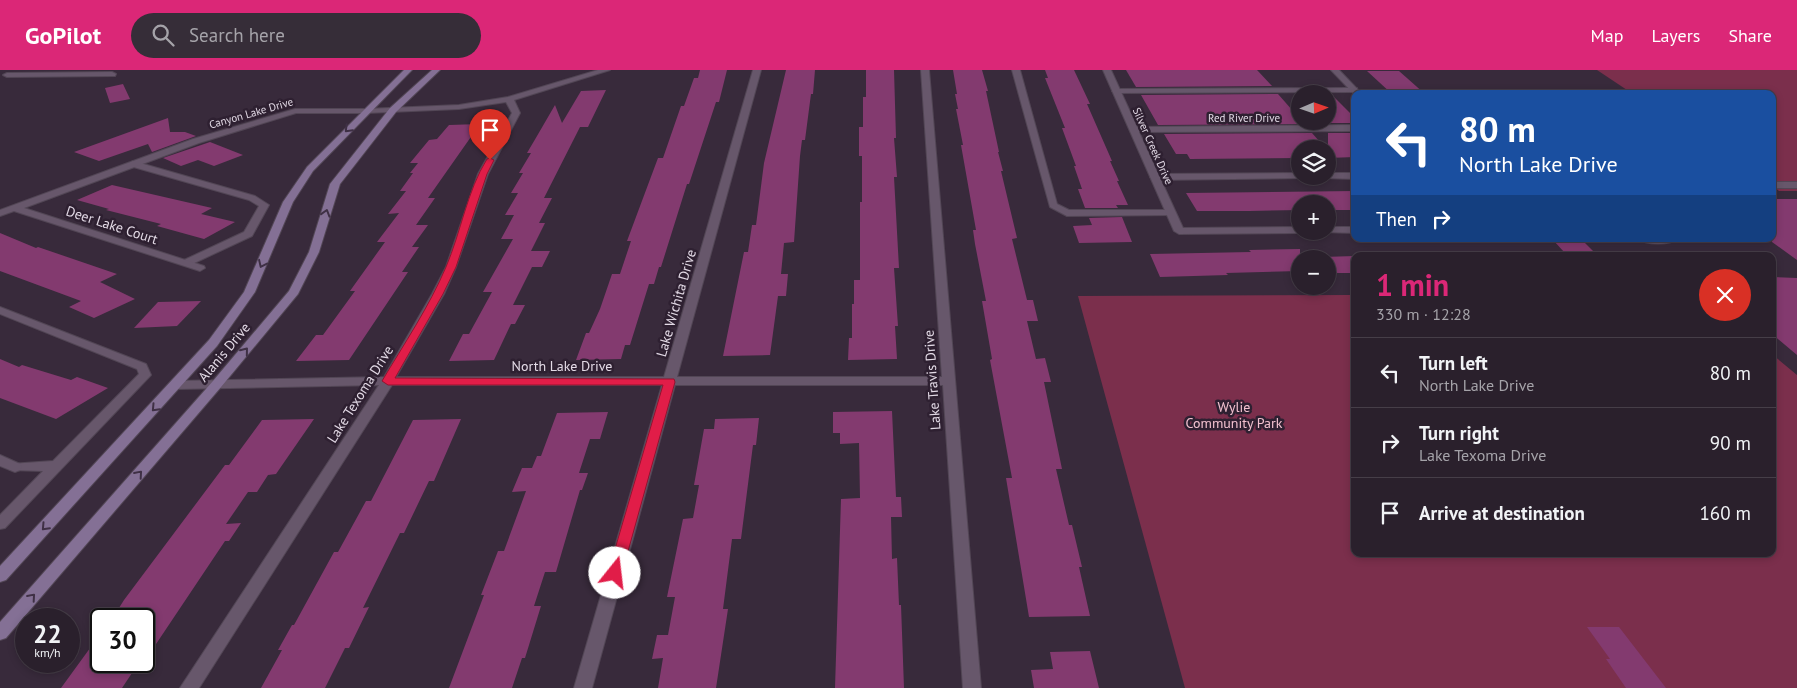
<!DOCTYPE html>
<meta charset="utf-8">
<style>
:root{--surface:#2a202c;--page:#362d38;--text:#f1f3f6;--muted:#a5a3a9;--line:#463e48;--accent:#db2777}
body{margin:0;font-family:"PT Sans",sans-serif;background:var(--page);color:var(--text);height:100vh;display:flex;flex-direction:column;font-size:19px;white-space:nowrap}
*{box-sizing:border-box;margin:0}
p{font-size:16px;color:var(--muted)}
.icon{flex:none;width:28px;height:28px;fill:none;stroke:currentColor;stroke-width:2;stroke-linecap:round;stroke-linejoin:round}
.map{position:relative;flex:1;overflow:hidden}
.details{position:absolute;left:1351px;top:182px;width:425px;height:305px;display:flex;flex-direction:column;background:var(--surface);border-radius:10px;box-shadow:0 2px 8px #0003,0 0 0 1px var(--line)}
.details>*{flex:none}
.banner{position:absolute;left:1351px;top:20px;width:425px;height:152px;border-radius:10px;box-shadow:0 2px 8px #0003,0 0 0 1px var(--line);background:#1a4fa0;color:#fff;overflow:hidden}
.needle{width:32px;rotate:88deg}
.fabs{position:absolute;left:1291px;top:15px;display:grid;gap:10px}
.fabs a{display:grid;place-items:center;width:45px;height:45px;border-radius:50%;background:var(--surface);box-shadow:0 2px 8px #0003,0 0 0 1px var(--line);font-size:25px}
.speed{position:absolute;left:15px;top:538px;display:flex;gap:10px;font-size:25px;font-weight:700;text-align:center}
.speed>*{display:grid;place-content:center;width:65px;height:65px;border-radius:50%;background:var(--surface);box-shadow:0 2px 8px #0003,0 0 0 1px var(--line);line-height:1}
.speed small{font-size:12px;font-weight:400}
.speed .limit{border:2px solid #111;border-radius:8px;background:#fff;color:#111}
.pin{position:absolute;display:grid;place-items:center;width:42px;height:42px;color:#fff;margin:-51px -21px;border-radius:50% 50% 50% 0;rotate:-45deg;box-shadow:0 0 5px #0007}
.pin .icon{rotate:45deg}
.me{position:absolute;width:55px;margin:-28px;rotate:16deg;stroke-linejoin:round;filter:drop-shadow(0 0 4px #0008)}
.turn{display:flex;align-items:center;gap:18px;height:105px;padding:0 25px;font-size:22px}
.turn .icon{width:65px;height:65px;stroke-width:2.5}
.turn b{display:block;font-size:35px;line-height:42px}
.then{display:flex;align-items:center;height:48px;padding:0 25px;background:#0003;gap:10px;font-size:19px}
.round{display:grid;place-items:center;flex:none;width:52px;height:52px;border-radius:26px;background:var(--page)}
.overview{display:flex;align-items:center;justify-content:space-between;height:85px;padding:0 25px}
h1{font-size:30px;font-weight:700;line-height:38px;color:var(--accent)}
ul{padding:0;list-style:none}
li{display:flex;align-items:center;gap:15px;height:70px;padding:0 25px;border-top:1px solid var(--line)}
li div{flex:1}
li b{display:block;font-size:19px}
li em{font-style:normal}
header{display:flex;align-items:center;gap:30px;box-sizing:border-box;height:70px;padding:0 25px;background:var(--accent);color:#fff}
header strong{font-size:24px}
nav{display:flex;gap:28px;margin-inline-start:auto;font-size:18px}
.search{width:350px;height:45px;background:var(--page);display:flex;align-items:center;gap:12px;box-sizing:border-box;padding:0 18px;border-radius:28px;color:var(--muted);font-size:19px}
.map>svg:first-child{display:block}
.green{fill:#7b2f4c}
.building{fill:#833a6f}
.lines{fill:none;stroke-linecap:round;stroke-linejoin:round}
.service-casing{stroke:#524655;stroke-width:2}
.minor-casing{stroke:#524655;stroke-width:2}
.secondary-casing{stroke:#524655;stroke-width:2}
.service{fill:#67576b;fill-rule:evenodd}
.minor{fill:#67576b;fill-rule:evenodd}
.secondary{fill:#847095;fill-rule:evenodd}
.oneway{stroke:#3f3045}
.route{fill:#e11d48;stroke:#92132f}
.labels{text-anchor:middle;stroke-width:5;stroke-linejoin:round;paint-order:stroke}
.far-street-label{font-size:11px;fill:#e3dae6;stroke:#2e2031}
.street-label{font-size:14px;fill:#e3dae6;stroke:#2e2031}
.park-label{font-size:14px;fill:#f2c0cf;stroke:#2e2031}
</style>
<header>
<strong>GoPilot</strong>
<div class="search"><svg class="icon" aria-label="search" viewBox="0 0 24 24"><circle cx="10" cy="10" r="6"/><path d="M15 15l6 6"/></svg>Search here</div>
<nav><a>Map</a><a>Layers</a><a>Share</a></nav>
</header>
<div class="map">
<svg width="1797" height="618" viewBox="0 0 1797 618">
<rect width="100%" height="100%" fill="#382a3b"/>
<!-- green -->
<g class="green">
<path d="M1597,0H1797V121H1779L1773,116L1772,24H1633Z"/>
<path d="M1355,225V484H1772L1773,285L1797,305V618H1185L1078,226Z"/>
</g>
<!-- building -->
<g class="building">
<path d="M700,0H727L719,32H716L693,102L689,114H687L661,197H659L654,214H649L630,275H625L621,289L576,290L586,263H589L600,239L612,204H620L631,171H627L658,88H663L681,36H684L694,8H698Z"/>
<path d="M786,0H815L813,24H811L805,70H802L800,86L794,172L784,173L781,204H788L786,226H778L770,285L723,286L744,182H748L752,155H756L764,93Z"/>
<path d="M866,0H894L896,68H894L897,107H894L899,198H894L898,256H895L897,289L848,290L849,268H852V234H854V210H860V132H862V86H859V57H863V27H866Z"/>
<path d="M953,0H982L988,21H986L999,82H998L1003,101H1001L1017,168L1012,169L1027,230H1033L1038,251H1027L1036,289L1045,288L1051,312H1044L1062,399H1056L1069,455H1072L1082,497H1079L1090,546L1029,547L1006,408H1012L990,290L992,289L982,231H986L975,174L973,160H976L961,75H963L956,39H958L955,24H957Z"/>
<path d="M1045,0H1074L1090,34H1087L1112,91H1110L1119,111H1117L1128,135H1116L1118,138H1085L1078,119H1082L1074,96H1076L1062,58H1065L1045,8H1048Z"/>
<path d="M1126,0H1257L1272,16L1136,17Z"/>
<path d="M1367,1H1399L1425,24H1392Z"/>
<path d="M123,14L130,29L110,33L105,18Z"/>
<path d="M606,20L588,57H580L544,128H552L539,153H545L531,181H550L542,197H532L513,235H525L515,254H511L494,290L449,291L463,264H469L492,222H483L513,169H501L514,145H505L518,123H511L523,103H519L531,83H527L537,66L555,35L562,53L581,21Z"/>
<path d="M1278,24L1300,49V51L1304,54L1158,55L1141,25Z"/>
<path d="M1328,24H1331L1355,48V53H1328Z"/>
<path d="M168,48L170,62H185L196,66L152,82L148,74L99,91L74,82Z"/>
<path d="M480,54L428,128H435L416,155H428L412,177H419L402,202H408L349,290L296,291L316,265H323L355,221H350L385,172H377L399,143L388,144L406,121H400L413,103H410L418,93H410L429,70L437,69L449,55Z"/>
<path d="M1312,63L1326,79H1300V88L1190,89L1187,84H1176L1164,64Z"/>
<path d="M1328,63H1355V87L1328,88Z"/>
<path d="M210,72L243,85L214,96L198,90L181,96L163,88Z"/>
<path d="M112,115L212,138L201,144L235,152L204,169L157,156L161,154L106,140L109,139L77,130Z"/>
<path d="M1355,121V140H1328V134H1300V140L1249,141H1197L1186,123Z"/>
<path d="M1772,129H1797V190L1772,172Z"/>
<path d="M1122,147L1132,172L1079,173L1073,156L1092,155L1089,148Z"/>
<path d="M0,163L36,178L38,177L117,204L100,212L135,229L94,248L69,237L81,231L0,201Z"/>
<path d="M1552,169H1581L1597,185L1566,184Z"/>
<path d="M1300,179V201L1226,203L1228,205L1160,207L1150,184L1251,182L1249,180Z"/>
<path d="M1355,186V203H1334L1328,195V189L1322,187Z"/>
<path d="M1772,207L1797,208V285L1772,264Z"/>
<path d="M201,231L177,256L134,258L158,232Z"/>
<path d="M0,289L19,297L22,295L71,310L77,307L108,318L56,349L0,328Z"/>
<path d="M892,341L896,427H901L902,447H891L892,489L897,488L899,535H901L904,618H835L841,429L860,428L859,373L840,374V363H833V342Z"/>
<path d="M608,342L600,369H590L579,403H588L582,420H580L556,502H545L534,536H541L525,588H522L512,618H449L484,525H481L498,481H504L526,421L512,422L522,398H532L537,386H541L557,343Z"/>
<path d="M759,348L756,375H753L741,469H732L723,539H728L716,618H658L663,588L652,589L657,565H668L675,527H667L683,449L693,448L699,415H694L704,359H714L715,349Z"/>
<path d="M314,349L276,404L268,405L257,422H248L226,454L241,453L229,471H225L144,592V549H112L124,530L225,395H229L262,350Z"/>
<path d="M461,349L434,411H429L404,463H400L363,538L369,537L349,578H345L325,618H261L282,580H278L292,555H294L334,482H338L366,431H371L413,350Z"/>
<path d="M1587,557H1619L1666,618H1626L1606,589H1610Z"/>
<path d="M101,563V591H140L122,618H61Z"/>
<path d="M1090,581L1099,618H1034L1031,600L1053,599L1050,582Z"/>
</g>
<g class="lines">
<!-- service casing -->
<g class="service-casing">
<g id="service">
<path d="M1012,0H1020L1057,134L1069,140H1171L1174,141V145L1067,146L1050,137Z"/>
<path d="M1354,18H1357V22L1116,23L1112,21L1116,19Z"/>
<path d="M133,91L255,126L269,135L252,166L190,195H182L181,193L182,191L244,162L259,136L249,130L130,96L128,94Z"/>
<path d="M1300,103V106H1304L1303,108L1155,110L1150,107L1155,104Z"/>
<path d="M1328,103H1355V109L1325,108L1324,106H1328Z"/>
<rect x="1772" y="112" width="25" height="6"/>
<path d="M1638,169H1678C1671,175 1645,175 1638,169Z"/>
<path d="M0,237L146,294L151,305L5,458L0,459V445L43,401L10,400L8,397L10,394L53,391L139,304L137,299L0,244Z"/>
</g>
</g>
<!-- minor casing -->
<g class="minor-casing">
<g id="minor">
<path d="M598,0H610L514,30L520,43L488,104L456,197L444,224L396,307H664L753,0H761L677,307H942L921,0H929L981,618H963L943,315H675L592,618H574L662,315H392L199,618H180L379,315L176,319L170,315L176,311L384,307L432,224L446,197L478,104L512,43L506,32L459,39L366,43H296L199,73L24,138L204,196L205,198L200,201L14,141L0,146V140L193,69L295,39H366L459,35L508,27Z"/>
<path d="M1103,0H1111L1137,57L1355,55V61L1139,62L1183,158L1300,157V161H1304L1300,163L1179,164L1174,161Z"/>
<path d="M1331,0H1339L1362,24H1355V25Z"/>
<path d="M112,2L116,4L115,6L7,7L3,5L7,3Z"/>
<path d="M1328,157H1355V163L1324,162L1328,161Z"/>
<path d="M0,385L20,394L22,397L20,400L15,402L0,396Z"/>
</g>
</g>
<!-- secondary casing -->
<g class="secondary-casing">
<g id="secondary">
<path d="M404,0H412L313,101L293,132L255,222L217,276L6,510L0,512V496L209,270L244,222L283,132L307,97Z"/>
<path d="M432,0H440L396,42L340,114L319,182L298,224L221,317L6,568L0,570V552L213,311L289,221L309,182L330,114L390,38Z"/>
</g>
</g>
<!-- service -->
<use href="#service" class="service"/>
<!-- minor -->
<use href="#minor" class="minor"/>
<!-- secondary -->
<use href="#secondary" class="secondary"/>
</g>
<!-- one-way arrows -->
<defs><path id="oneway-chevron" d="M-2-3.5L2.5 0L-2 3.5" fill="none" stroke-width="1.6" stroke-linecap="round" stroke-linejoin="round" transform="scale(1.25)"/></defs>
<g class="oneway">
<use href="#oneway-chevron" transform="translate(348 59) rotate(135)"/>
<use href="#oneway-chevron" transform="translate(326 143) rotate(-73)"/>
<use href="#oneway-chevron" transform="translate(262 194) rotate(115)"/>
<use href="#oneway-chevron" transform="translate(245 281) rotate(-51)"/>
<use href="#oneway-chevron" transform="translate(155 338) rotate(133)"/>
<use href="#oneway-chevron" transform="translate(139 404) rotate(-49)"/>
<use href="#oneway-chevron" transform="translate(45 457) rotate(133)"/>
<use href="#oneway-chevron" transform="translate(32 527) rotate(-49)"/>
</g>
<!-- route -->
<path class="route" d="M490,88L494,90L487,104L456,197L443,224L395,308L674,309L675,312L622,503L620,507L615,508L610,507L608,503L663,315H388L382,311C404,274 429,237 446,197C461,162 467,121 487,89Z"/>
<g class="labels">
<!-- far-street labels -->
<g class="far-street-label">
<text transform="translate(251 43) rotate(-16)" y="4">Canyon Lake Drive</text>
<text x="1244" y="52">Red River Drive</text>
<text transform="translate(1153 76) rotate(66)" y="4">Silver Creek Drive</text>
</g>
<!-- street labels -->
<g class="street-label">
<text transform="translate(112 155) rotate(18)" y="5">Deer Lake Court</text>
<text transform="translate(676 233) rotate(-74)" y="5">Lake Wichita Drive</text>
<text transform="translate(224 282) rotate(-50)" y="5">Alanis Drive</text>
<text x="562" y="301">North Lake Drive</text>
<text transform="translate(932 310) rotate(-94)" y="5">Lake Travis Drive</text>
<text transform="translate(360 324) rotate(-58)" y="5">Lake Texoma Drive</text>
</g>
<!-- park labels -->
<g class="park-label">
<text x="1234" y="342">Wylie<tspan x="1234" dy="16">Community Park</tspan></text>
</g>
</g>
</svg>
<div class="fabs">
<a><svg class="needle" viewBox="-14 -14 28 28"><path d="M0-13l5 13h-10z" fill="#e53935"/><path d="M0 13l5-13h-10z" fill="#a5a3a9"/></svg></a>
<a><svg class="icon" aria-label="layers" viewBox="0 0 24 24"><path d="M12 4l9 5-9 5-9-5zM3 14l9 5 9-5"/></svg></a>
<a>+</a>
<a>−</a>
</div>
<div class="speed"><div>22<small>km/h</small></div><div class="limit">30</div></div>
<div class="pin" style="left:490px;top:90px;background:#d93025"><svg class="icon" aria-label="arrive" viewBox="0 0 24 24"><path d="M6 21V4h12l-3 4 3 4H6"/></svg></div>
<svg class="me" style="left:615px;top:503px" viewBox="-20 -20 40 40"><circle r="19" fill="#fff"/><path d="M0-13L10 11 0 6-10 11z" fill="#e11d48"/></svg>
<div class="banner">
<div class="turn"><svg class="icon" aria-label="left" viewBox="0 0 24 24"><path d="M17 20v-9H6M10 6l-5 5 5 5"/></svg><div><b>80 m</b>North Lake Drive</div></div>
<div class="then">Then<svg class="icon" aria-label="right" viewBox="0 0 24 24"><path d="M7 20v-9h11M14 6l5 5-5 5"/></svg></div>
</div>
<section class="details">
<div class="overview"><div><h1>1 min</h1><p>330 m · 12:28</p></div><a class="round" style="background:#d93025;color:#fff"><svg class="icon" aria-label="close" viewBox="0 0 24 24"><path d="M6 6l12 12M18 6L6 18"/></svg></a></div>
<ul>
<li><svg class="icon" aria-label="left" viewBox="0 0 24 24"><path d="M17 20v-9H6M10 6l-5 5 5 5"/></svg><div><b>Turn left</b><p>North Lake Drive</p></div><em>80 m</em></li>
<li><svg class="icon" aria-label="right" viewBox="0 0 24 24"><path d="M7 20v-9h11M14 6l5 5-5 5"/></svg><div><b>Turn right</b><p>Lake Texoma Drive</p></div><em>90 m</em></li>
<li><svg class="icon" aria-label="arrive" viewBox="0 0 24 24"><path d="M6 21V4h12l-3 4 3 4H6"/></svg><div><b>Arrive at destination</b></div><em>160 m</em></li>
</ul>
</section>
</div>
